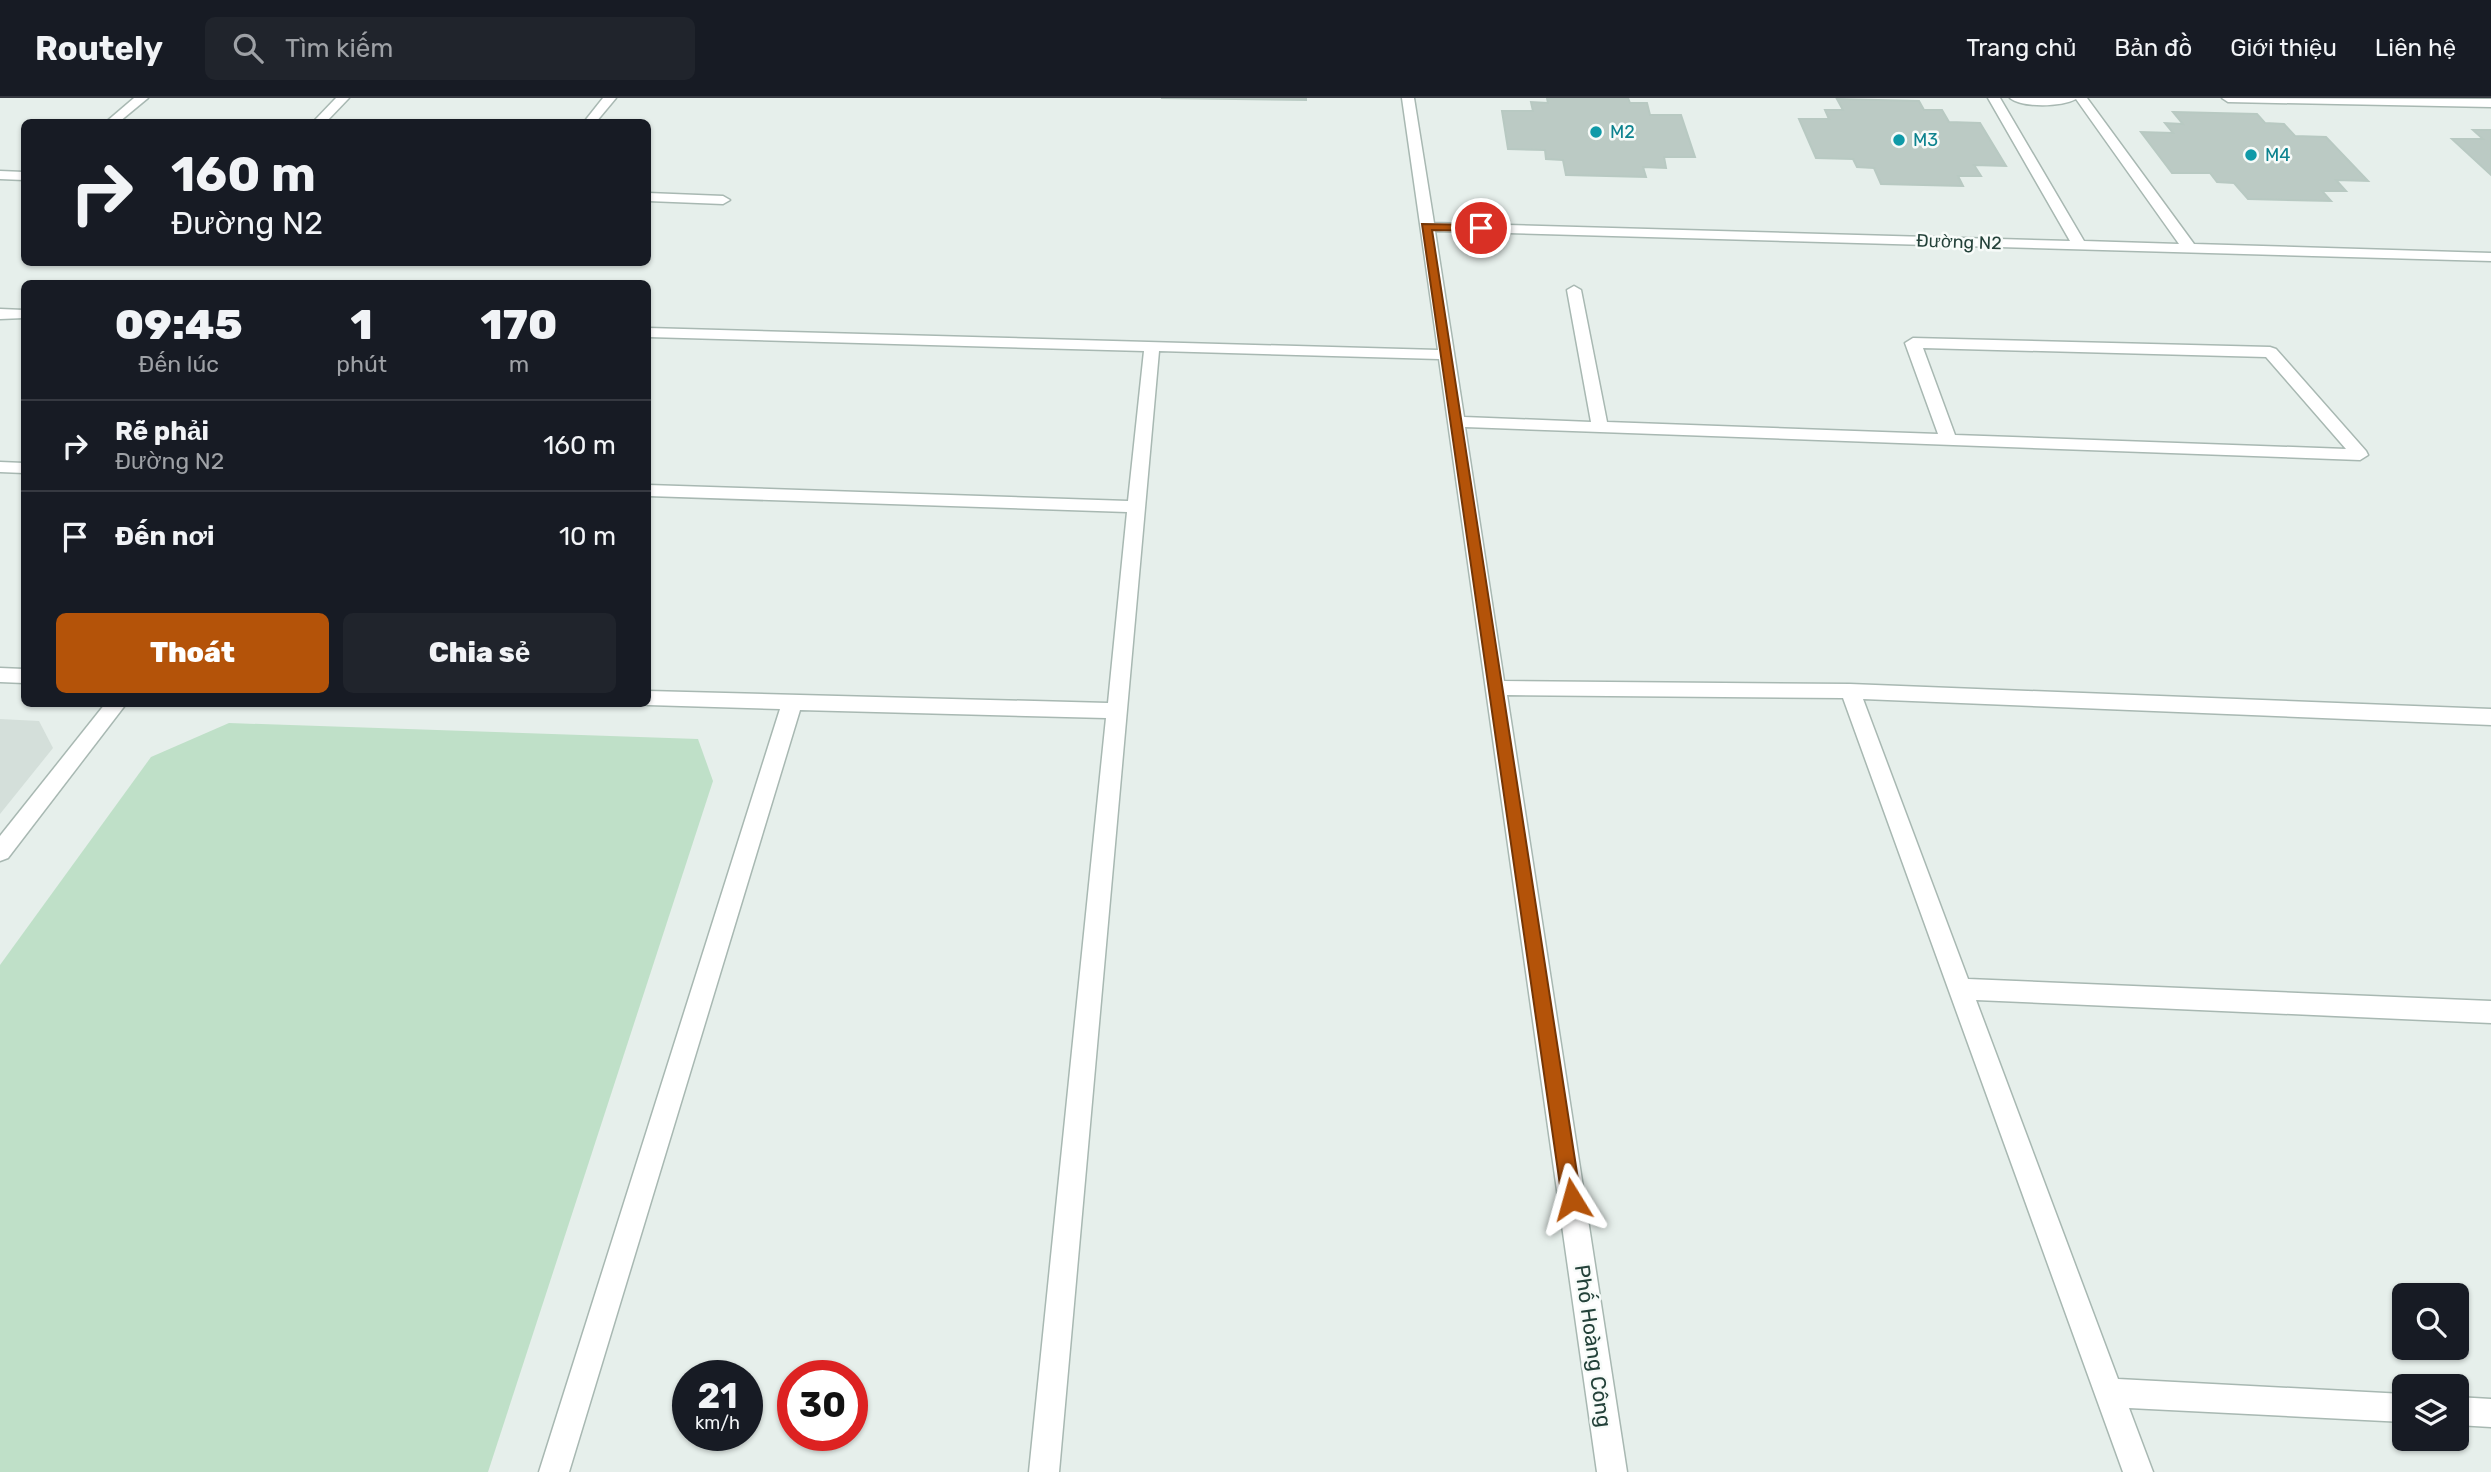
<!DOCTYPE html>
<html lang="vi">
<meta charset="utf-8">
<style>
:root{--surface:#171b24;--page:#20242c;--text:#f1f3f6;--muted:#9ea1a6;--line:#363941;--accent:#b45309}
body{margin:0;font-family:Rubik,sans-serif;background:var(--page);color:var(--text);height:100vh;display:flex;flex-direction:column;font-size:26px;white-space:nowrap}
*{box-sizing:border-box;margin:0}
p{font-size:23px;color:var(--muted)}
.icon{flex:none;width:38px;height:38px;fill:none;stroke:currentColor;stroke-width:2;stroke-linecap:round;stroke-linejoin:round}
.map{position:relative;flex:1;overflow:hidden}
.panel{position:absolute;left:21px;top:182px;width:630px;height:427px;display:flex;flex-direction:column;background:var(--surface);border-radius:10px;box-shadow:0 2px 5px #0004}
.panel>*{flex:none}
.banner{position:absolute;left:21px;top:21px;width:630px;height:147px;border-radius:10px;box-shadow:0 2px 5px #0004;background:#171b24;color:var(--text);overflow:hidden}
.controls{position:absolute;left:2392px;top:1185px;display:grid;gap:14px}
.controls a{display:grid;place-items:center;width:77px;height:77px;border-radius:10px;background:var(--surface);box-shadow:0 2px 5px #0004;font-size:35px}
.speed{position:absolute;left:672px;top:1262px;display:flex;gap:14px;font-size:35px;font-weight:700;text-align:center}
.speed>*{display:grid;place-content:center;width:91px;height:91px;border-radius:50%;background:var(--surface);box-shadow:0 2px 5px #0004;line-height:1}
.speed small{font-size:18px;font-weight:400}
.speed .limit{border:10px solid #d22;background:#fff;color:#111}
.pin{position:absolute;display:grid;place-items:center;width:60px;height:60px;color:#fff;margin:-30px;border:4px solid #fff;border-radius:50%;box-shadow:0 2px 7px #0007}
.me{position:absolute;width:77px;margin:-38px;rotate:352deg;stroke-linejoin:round;filter:drop-shadow(0 0 5px #0008)}
.turn{display:flex;align-items:center;gap:24px;height:147px;padding:0 35px;font-size:32px}
.turn .icon{width:91px;height:91px;stroke-width:2.5}
.turn b{display:block;font-size:49px;line-height:60px}
.eta{display:flex;justify-content:space-evenly;align-items:center;height:119px;text-align:center}
.eta b{font-size:42px;font-weight:800;line-height:49px}
.action{display:flex;gap:14px;margin-top:auto;padding:14px 35px}
.action a{flex:1;height:80px;border-radius:10px;background:var(--accent);color:#fff;font-size:28px;font-weight:800;line-height:80px;text-align:center}
.action a+a{background:var(--page);color:var(--text)}
ul{padding:0;list-style:none}
li{display:flex;align-items:center;gap:21px;height:91px;padding:0 35px;border-top:2px solid var(--line)}
li div{flex:1}
li b{display:block;font-size:26px}
li em{font-style:normal}
header{display:flex;align-items:center;gap:42px;box-sizing:border-box;height:98px;padding:0 35px;background:var(--surface);border-bottom:2px solid var(--line)}
header strong{font-size:33px}
nav{display:flex;gap:38px;margin-inline-start:auto;font-size:24px}
.search{width:490px;height:63px;background:var(--page);display:flex;align-items:center;gap:18px;box-sizing:border-box;padding:0 24px;border-radius:10px;color:var(--muted);font-size:26px}
.map>svg:first-child{display:block}
.built{fill:#d4dfda}
.green{fill:#bfe0c8}
.building{fill:#bbcac4;stroke:#b8c9c2;stroke-width:2}
.lines{fill:none;stroke-linecap:round;stroke-linejoin:round}
.minor-casing{stroke:#a8b8b2;stroke-width:3}
.minor{fill:#fff;fill-rule:evenodd}
.route{fill:#b45309;stroke:#753606;stroke-width:2}
.culture-dot{fill:#0f9aa8;stroke:#f7fbf9;stroke-width:2.5}
.labels{text-anchor:middle;stroke-width:5;stroke-linejoin:round;paint-order:stroke}
.far-culture-label{font-size:18px;fill:#0d838f;stroke:#f7fbf9;text-anchor:start}
.far-street-label{font-size:18px;fill:#24423a;stroke:#f7fbf9}
.street-label{font-size:21px;fill:#24423a;stroke:#f7fbf9}
</style>
<header>
<strong>Routely</strong>
<div class="search"><svg class="icon" aria-label="search" viewBox="0 0 24 24"><circle cx="10" cy="10" r="6"/><path d="M15 15l6 6"/></svg>Tìm kiếm</div>
<nav><a>Trang chủ</a><a>Bản đồ</a><a>Giới thiệu</a><a>Liên hệ</a></nav>
</header>
<div class="map">
<svg width="2491" height="1374" viewBox="0 0 2491 1374">
<rect width="100%" height="100%" fill="#e6efeb"/>
<!-- built -->
<path class="built" d="M0,621L39,623L53,650L0,716Z"/>
<!-- green -->
<path class="green" d="M229,625L698,641L713,683L488,1374H0V867L151,659Z"/>
<!-- building -->
<g class="building">
<path d="M1161,0H1306V2Z"/>
<path d="M1547,0H1628L1630,5H1647L1650,17H1681L1695,59H1664L1666,70L1643,69L1646,79L1566,77L1563,62L1546,61L1545,52L1508,51L1502,13H1533L1531,4L1548,5Z"/>
<path d="M1837,1L1919,3L1924,12H1942L1949,24L1980,25L2006,68L1974,67L1981,78H1958L1963,88L1881,86L1874,70L1857,69L1853,61L1816,60L1799,21H1829L1825,12H1843Z"/>
<path d="M2173,14L2257,16L2265,25L2284,26L2295,38L2326,39L2368,83L2336,82L2346,93H2322L2331,103L2248,101L2234,85L2217,84L2210,75H2172L2141,34L2173,35L2165,25L2183,26Z"/>
<path d="M2473,32H2491V77L2452,41H2483Z"/>
</g>
<g class="lines">
<!-- minor casing -->
<g class="minor-casing">
<g id="minor">
<path d="M134,0H148L119,24H106Z"/>
<path d="M336,0H349L326,24H313Z"/>
<path d="M603,0H616L596,24H584Z"/>
<path d="M1402,0H1414L1434,125L2070,143L1988,0H2000L2084,143L2179,146L2076,1C2061,9 2023,10 2010,0H2087L2194,146L2491,155V163L1435,133L1464,319L1591,324L1567,192L1574,188L1581,192L1607,324L1938,336L1905,245L1913,240L2270,249L2276,251L2366,353L2368,357L2360,362L1465,329L1504,583L1850,586L2491,611V627L1863,601L1968,881L2491,903V925L1976,902L2118,1281L2404,1296V1324L2129,1310L2153,1374H2123L1843,600L1507,597L1627,1374H1597L1439,261L1159,253L1059,1374H1029L1106,620L800,612L569,1374H539L780,611L648,607L642,606H648V593L1108,605L1127,414L648,398V387L1128,403L1144,253L648,239V230L1438,252ZM1923,250L2266,259L2346,351L1955,337Z"/>
<path d="M2222,0L2491,1V9L2228,4Z"/>
<path d="M0,73L24,74V82L0,81Z"/>
<path d="M648,95L723,98L730,102L723,106L648,103Z"/>
<path d="M0,211L24,212V220L0,221Z"/>
<path d="M0,364L24,365V375L0,374Z"/>
<path d="M0,570L24,571V585L0,584Z"/>
<path d="M105,606H126L8,760L0,763V738Z"/>
<path d="M2457,1299L2491,1301V1329L2457,1327Z"/>
</g>
</g>
<!-- minor -->
<use href="#minor" class="minor"/>
</g>
<!-- route -->
<path class="route" d="M1422,126L1481,127L1486,130L1481,133L1432,132L1581,1101L1579,1107L1572,1110L1564,1107L1562,1101Z"/>
<!-- markers -->
<g class="culture-dot">
<circle cx="1596" cy="34" r="7"/>
<circle cx="1899" cy="42" r="7"/>
<circle cx="2251" cy="57" r="7"/>
</g>
<g class="labels">
<!-- far-culture labels -->
<g class="far-culture-label">
<text x="1610" y="40">M2</text>
<text x="1913" y="48">M3</text>
<text x="2265" y="63">M4</text>
</g>
<!-- far-street labels -->
<g class="far-street-label">
<text transform="translate(1959 144) rotate(2)" y="6">Đường N2</text>
</g>
<!-- street labels -->
<g class="street-label">
<text transform="translate(1593 1248) rotate(82)" y="7">Phố Hoàng Công</text>
</g>
</g>
</svg>
<div class="controls">
<a><svg class="icon" aria-label="search" viewBox="0 0 24 24"><circle cx="10" cy="10" r="6"/><path d="M15 15l6 6"/></svg></a>
<a><svg class="icon" aria-label="layers" viewBox="0 0 24 24"><path d="M12 4l9 5-9 5-9-5zM3 14l9 5 9-5"/></svg></a>
</div>
<div class="speed"><div>21<small>km/h</small></div><div class="limit">30</div></div>
<div class="pin" style="left:1481px;top:130px;background:#d93025"><svg class="icon" aria-label="arrive" viewBox="0 0 24 24"><path d="M6 21V4h12l-3 4 3 4H6"/></svg></div>
<svg class="me" style="left:1572px;top:1101px" viewBox="-20 -20 40 40"><path d="M0-17L14 15 0 8-14 15z" fill="#b45309" stroke="#fff" stroke-width="4"/></svg>
<div class="banner">
<div class="turn"><svg class="icon" aria-label="right" viewBox="0 0 24 24"><path d="M7 20v-9h11M14 6l5 5-5 5"/></svg><div><b>160 m</b>Đường N2</div></div>
</div>
<section class="panel">
<div class="eta">
<div><b>09:45</b><p>Đến lúc</p></div>
<div><b>1</b><p>phút</p></div>
<div><b>170</b><p>m</p></div>
</div>
<ul>
<li><svg class="icon" aria-label="right" viewBox="0 0 24 24"><path d="M7 20v-9h11M14 6l5 5-5 5"/></svg><div><b>Rẽ phải</b><p>Đường N2</p></div><em>160 m</em></li>
<li><svg class="icon" aria-label="arrive" viewBox="0 0 24 24"><path d="M6 21V4h12l-3 4 3 4H6"/></svg><div><b>Đến nơi</b></div><em>10 m</em></li>
</ul>
<div class="action"><a>Thoát</a><a>Chia sẻ</a></div>
</section>
</div>
